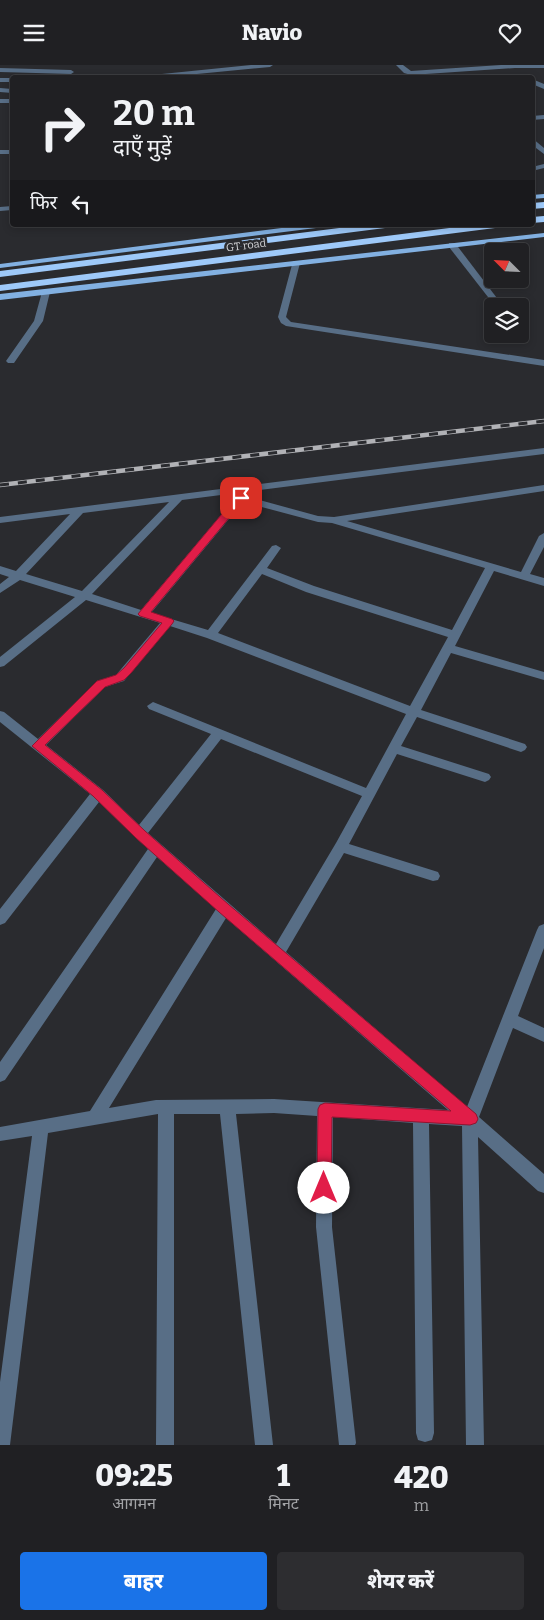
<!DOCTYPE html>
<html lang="hi">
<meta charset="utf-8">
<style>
:root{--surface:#202023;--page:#2d2d30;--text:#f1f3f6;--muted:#a2a3a6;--line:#3d3e41;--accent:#1a73e8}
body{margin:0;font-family:Bitter,"Noto Sans Devanagari",serif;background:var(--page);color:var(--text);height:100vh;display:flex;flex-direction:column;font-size:19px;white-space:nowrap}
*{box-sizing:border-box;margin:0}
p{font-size:16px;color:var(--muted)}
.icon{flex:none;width:28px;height:28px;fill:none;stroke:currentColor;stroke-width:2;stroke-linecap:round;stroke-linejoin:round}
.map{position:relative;height:1380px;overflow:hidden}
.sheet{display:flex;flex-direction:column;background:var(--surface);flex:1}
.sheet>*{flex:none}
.hud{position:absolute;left:10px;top:10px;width:525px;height:152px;border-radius:5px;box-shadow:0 2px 8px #0003,0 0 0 1px var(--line);background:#202023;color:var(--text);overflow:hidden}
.needle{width:32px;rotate:294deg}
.fabs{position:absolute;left:484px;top:178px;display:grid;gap:10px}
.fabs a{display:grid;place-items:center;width:45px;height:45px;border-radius:5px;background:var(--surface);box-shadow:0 2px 8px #0003,0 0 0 1px var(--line);font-size:25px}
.pin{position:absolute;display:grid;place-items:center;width:42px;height:42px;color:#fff;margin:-21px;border-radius:10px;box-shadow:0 2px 8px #0006}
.me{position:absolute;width:55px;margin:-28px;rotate:0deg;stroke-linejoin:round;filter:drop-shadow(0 0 4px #0008)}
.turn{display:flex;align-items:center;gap:18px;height:105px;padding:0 20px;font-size:22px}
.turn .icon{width:65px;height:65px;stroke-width:2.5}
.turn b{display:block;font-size:35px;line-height:42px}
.then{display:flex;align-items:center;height:48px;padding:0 20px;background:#0003;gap:10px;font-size:19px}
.eta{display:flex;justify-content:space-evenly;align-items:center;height:85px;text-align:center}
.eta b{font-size:30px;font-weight:800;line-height:35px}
.action{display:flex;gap:10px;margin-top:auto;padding:10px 20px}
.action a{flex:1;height:58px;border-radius:5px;background:var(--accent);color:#fff;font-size:20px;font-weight:800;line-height:58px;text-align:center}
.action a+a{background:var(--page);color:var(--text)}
header{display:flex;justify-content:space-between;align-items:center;height:65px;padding:0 20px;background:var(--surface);font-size:22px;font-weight:800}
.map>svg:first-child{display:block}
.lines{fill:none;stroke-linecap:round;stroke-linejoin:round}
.minor{fill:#586e86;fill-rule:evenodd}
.major{fill:#82b0e1;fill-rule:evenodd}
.highway{fill:#9ec9f9;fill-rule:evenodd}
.rail-casing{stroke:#b1b2b6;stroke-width:4.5}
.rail{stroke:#2a2b2f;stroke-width:3;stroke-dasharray:9;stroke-linecap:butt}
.route{fill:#e11d48;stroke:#92132f}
.labels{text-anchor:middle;stroke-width:5;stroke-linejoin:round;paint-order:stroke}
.far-street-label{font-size:11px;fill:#d4d5d8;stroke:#2a2b2f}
</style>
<header><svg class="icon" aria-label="menu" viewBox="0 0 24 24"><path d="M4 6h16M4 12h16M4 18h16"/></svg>Navio<svg class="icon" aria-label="heart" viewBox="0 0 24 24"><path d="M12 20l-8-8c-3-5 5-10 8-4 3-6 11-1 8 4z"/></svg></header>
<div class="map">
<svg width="544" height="1380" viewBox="0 0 544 1380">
<rect width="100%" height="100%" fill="#2a2b2f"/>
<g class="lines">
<!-- minor -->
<g class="minor">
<path d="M251,0H273L270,2L166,12H149L152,10Z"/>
<path d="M396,0H403L411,6L501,0H544V3H515L411,10L404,8Z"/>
<path d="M0,3L71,5L74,7L71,9L0,7Z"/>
<rect x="0" y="13" width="12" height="4"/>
<path d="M532,14L544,19V24L532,19Z"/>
<path d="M0,23L12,24V28L0,27Z"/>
<rect x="0" y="34" width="12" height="4"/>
<path d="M544,50V54L532,55V51Z"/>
<path d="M532,73L544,83V89L532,80Z"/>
<rect x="0" y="85" width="12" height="4"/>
<path d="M544,99V103L532,106V102Z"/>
<path d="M12,141V145L0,146V142Z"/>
<path d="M449,178H455L503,241H495L449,182Z"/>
<path d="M293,196L300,198L286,252L291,257L544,295V301L286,261L281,258L278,252Z"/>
<path d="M46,224L50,227L43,256L14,298H8L6,296L34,256L42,227Z"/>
<path d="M544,383V389L182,435L92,529L141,545L237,431L241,430L318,451L334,452L544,420V426L347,456L521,507L539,471L544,468V482L530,509L544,513V521L494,506L455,581L544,607V615L451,588L421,645L525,679L527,682L525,685L521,687L417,652L401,681L489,709L491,712L489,715L485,717L397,689L349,779L438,807L440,811L438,815L433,816L344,788L286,887L467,1042L537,865L539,861L544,859V883L518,951L544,963V977L513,963L479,1052L544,1109V1128L538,1126L478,1072L484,1380H466L462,1061L429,1059L434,1368L432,1375L425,1377L418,1375L416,1368L413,1058L333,1052L332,1162L356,1378L355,1380H339L316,1162L317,1051L274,1048L236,1049L273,1380H255L220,1049H174V1380H156L158,1049L48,1068L10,1380H0V1317L32,1071L0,1076V1062L90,1046L216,844L157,792L5,1015L0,1017V997L148,784L99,737L5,858L0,860V844L90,729L0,657V646L4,647L38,674L97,616L116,610L160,558L86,535L4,601L0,602V592L75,532L20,515L0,528V519L9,512L0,509V501L16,506L70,449L0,458V452ZM169,437L82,526L26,509L83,448ZM243,437L318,457L332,458L485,503L452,565L314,521L267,503L281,483L276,480L272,481L208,565L151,548ZM262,509L306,527L448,572L410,641L218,568ZM170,561L207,573L406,649L366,723L153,637L147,641L149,644L211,669L139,760L103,725L46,680L105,622L124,616ZM221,674L362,731L336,778L276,879L148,768ZM226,853L448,1045L274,1034L156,1035L109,1043Z"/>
</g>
<!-- major -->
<g class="major">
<path d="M544,129V133L532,134V130Z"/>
<path d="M305,160H328L324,162L0,203V199Z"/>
<path d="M544,168V172L0,235V229Z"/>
</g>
<!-- highway -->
<g class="highway">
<path d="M544,137V143L532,144V138Z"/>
<path d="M544,151V157L532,158V152Z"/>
<path d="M363,160H390L385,163L0,212V206Z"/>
<path d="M473,160H500L495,163L0,226V220Z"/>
</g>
<!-- rail casing -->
<g class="rail-casing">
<path id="rail" d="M0,420L544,356"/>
</g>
<!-- rail -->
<use href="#rail" class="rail"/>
</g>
<!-- route -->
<path class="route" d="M241,430L244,431V435L151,547L172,554L174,556L172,559L131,608L124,615L105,622L45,680L102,725L145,766L228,839L476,1049L478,1054L476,1058L470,1060L332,1052L331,1123L329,1128L324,1130L319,1128L317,1123L318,1044L320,1040L325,1038L451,1046L219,847L136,773L93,731L32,681L97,616L116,610L124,603L162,558L140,551L138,549L237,431Z"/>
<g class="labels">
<!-- far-street labels -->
<g class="far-street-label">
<text transform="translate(246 180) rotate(-7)" y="4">GT road</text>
</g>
</g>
</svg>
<div class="fabs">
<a><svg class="needle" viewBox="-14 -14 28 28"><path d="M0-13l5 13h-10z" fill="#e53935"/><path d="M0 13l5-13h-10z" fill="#a2a3a6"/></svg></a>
<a><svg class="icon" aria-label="layers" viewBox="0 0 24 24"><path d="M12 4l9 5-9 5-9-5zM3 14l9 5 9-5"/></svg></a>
</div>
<div class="pin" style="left:241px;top:433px;background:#d93025"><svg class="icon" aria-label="arrive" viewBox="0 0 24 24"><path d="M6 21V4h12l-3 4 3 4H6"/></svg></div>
<svg class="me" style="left:324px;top:1123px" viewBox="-20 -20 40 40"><circle r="19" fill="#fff"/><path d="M0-13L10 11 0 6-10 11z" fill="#e11d48"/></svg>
<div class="hud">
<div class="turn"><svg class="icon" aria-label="right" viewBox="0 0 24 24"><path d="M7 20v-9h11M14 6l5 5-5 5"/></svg><div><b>20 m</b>दाएँ मुड़ें</div></div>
<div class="then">फिर<svg class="icon" aria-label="left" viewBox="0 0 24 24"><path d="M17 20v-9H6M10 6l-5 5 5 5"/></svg></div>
</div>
</div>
<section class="sheet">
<div class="eta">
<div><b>09:25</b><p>आगमन</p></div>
<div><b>1</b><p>मिनट</p></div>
<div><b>420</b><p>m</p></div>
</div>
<div class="action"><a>बाहर</a><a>शेयर करें</a></div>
</section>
